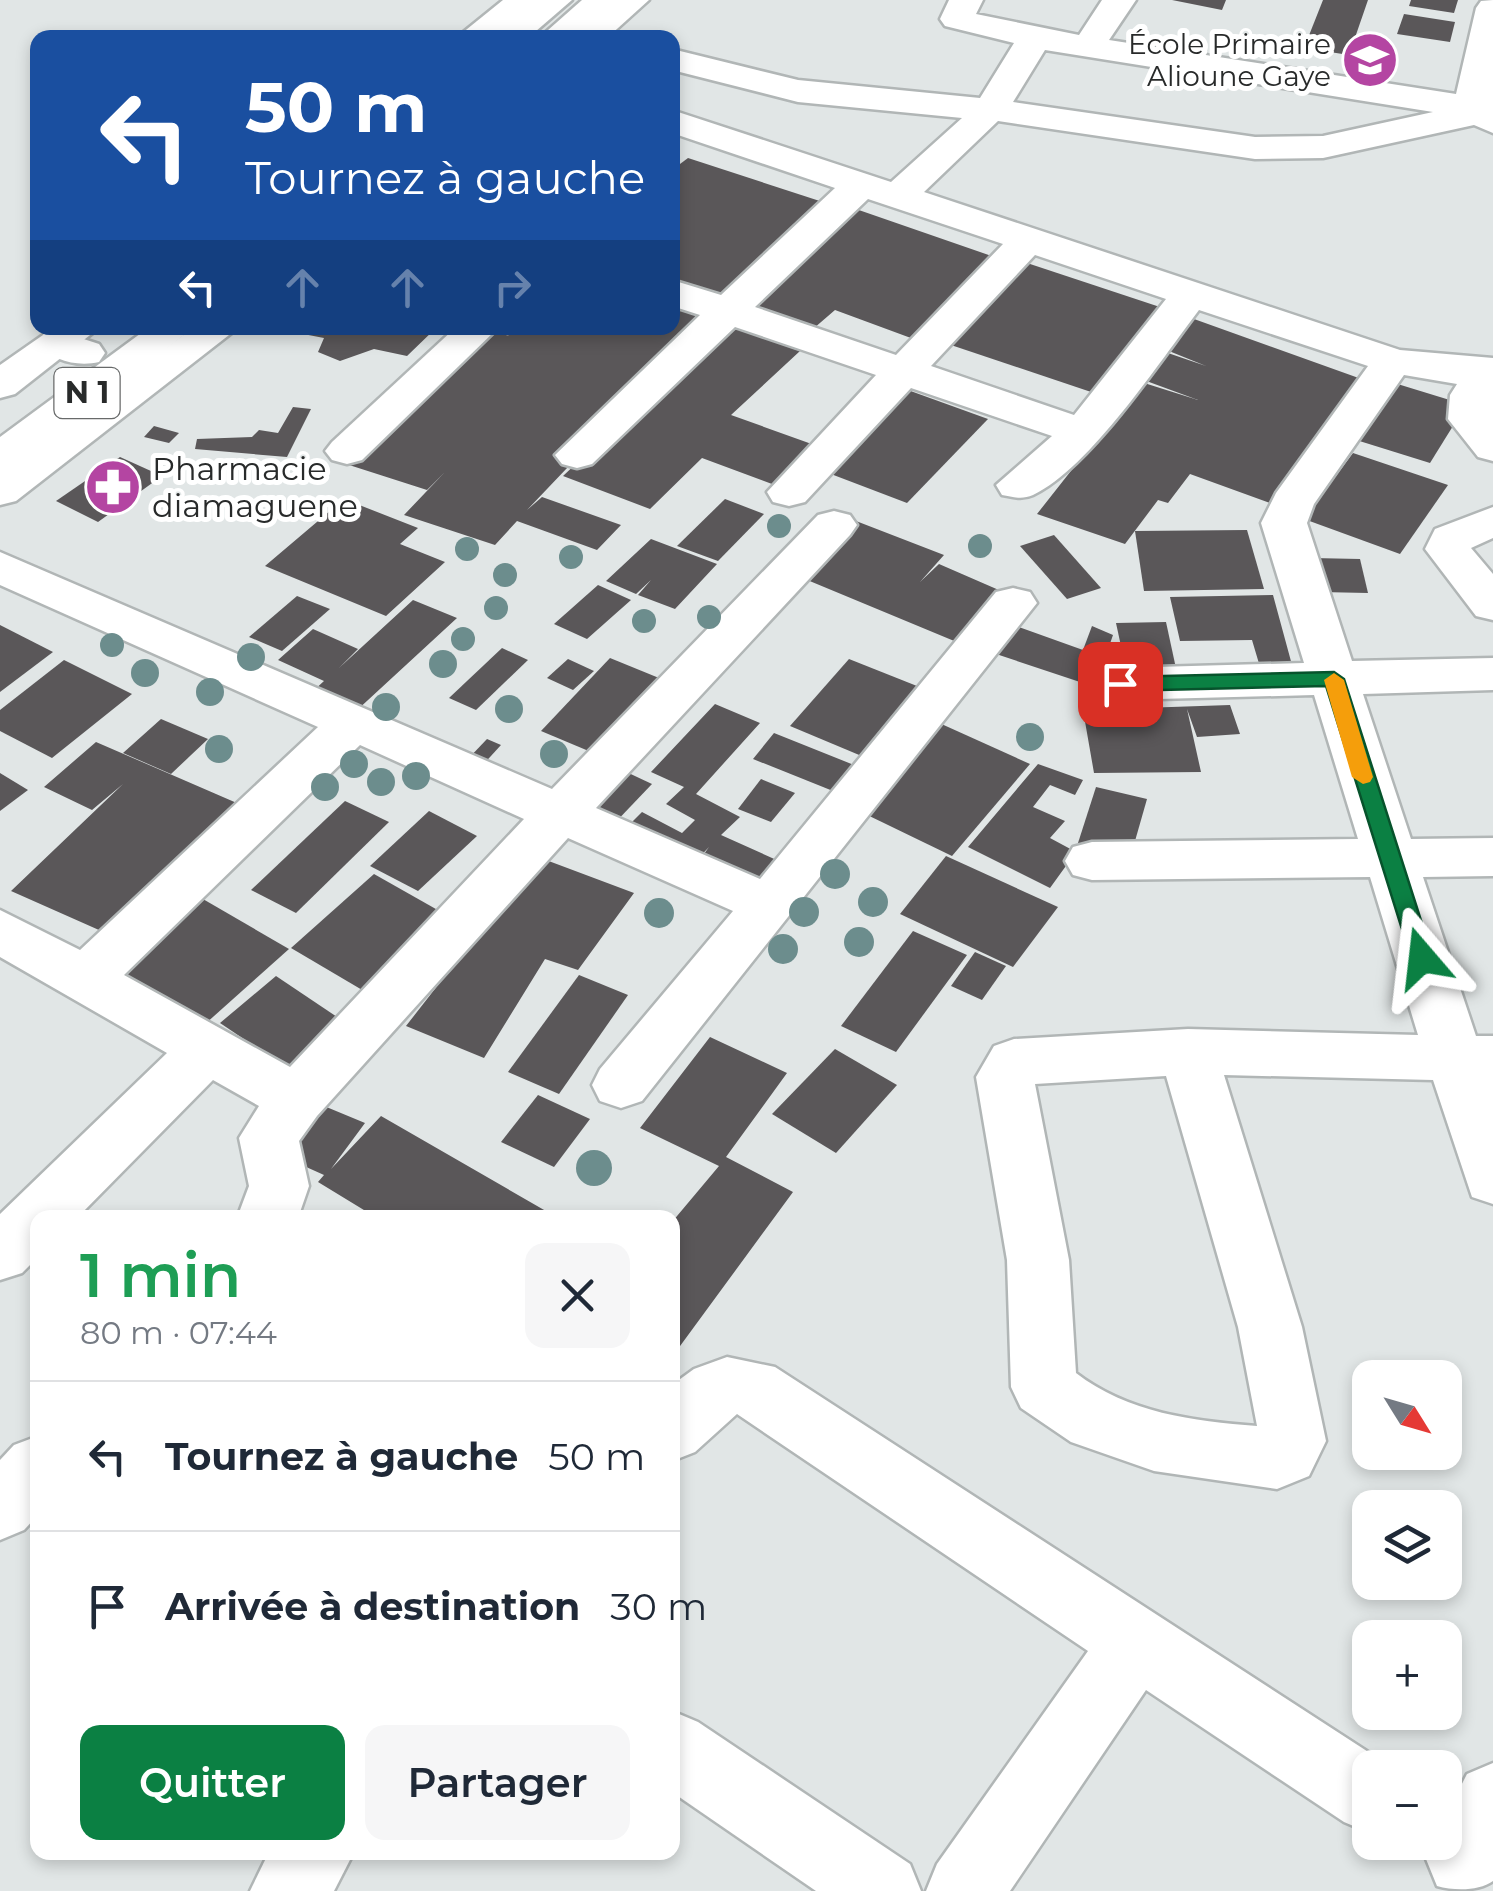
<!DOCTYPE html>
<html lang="fr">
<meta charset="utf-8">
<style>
:root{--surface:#fff;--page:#f6f6f7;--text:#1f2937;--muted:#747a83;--line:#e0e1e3;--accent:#0b8043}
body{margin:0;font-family:Montserrat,sans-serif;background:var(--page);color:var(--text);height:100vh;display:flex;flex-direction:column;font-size:38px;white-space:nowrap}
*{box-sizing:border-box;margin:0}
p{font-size:32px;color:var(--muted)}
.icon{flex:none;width:55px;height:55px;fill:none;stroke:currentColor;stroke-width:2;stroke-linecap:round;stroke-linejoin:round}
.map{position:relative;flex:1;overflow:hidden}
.sheet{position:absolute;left:30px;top:1210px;width:650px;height:650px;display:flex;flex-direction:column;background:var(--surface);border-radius:20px;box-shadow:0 5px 15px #0003}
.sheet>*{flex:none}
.top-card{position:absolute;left:30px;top:30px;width:650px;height:305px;border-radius:20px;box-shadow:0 5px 15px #0003;background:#1a4fa0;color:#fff;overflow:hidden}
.needle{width:65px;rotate:127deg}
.buttons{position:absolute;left:1352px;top:1360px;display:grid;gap:20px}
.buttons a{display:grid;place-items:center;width:110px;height:110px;border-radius:20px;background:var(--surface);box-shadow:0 5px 15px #0003;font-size:50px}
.pin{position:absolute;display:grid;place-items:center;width:85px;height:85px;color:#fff;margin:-42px;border-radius:20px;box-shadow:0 5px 15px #0006}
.me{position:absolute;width:110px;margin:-55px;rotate:343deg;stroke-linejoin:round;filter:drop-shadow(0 0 8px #0008)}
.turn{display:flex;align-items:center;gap:35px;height:210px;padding:0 50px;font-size:45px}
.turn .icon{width:130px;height:130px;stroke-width:2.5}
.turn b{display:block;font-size:70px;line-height:85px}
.lanes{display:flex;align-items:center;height:95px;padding:0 50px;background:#0003;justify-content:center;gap:50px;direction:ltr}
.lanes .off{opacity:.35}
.round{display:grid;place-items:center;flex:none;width:105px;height:105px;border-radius:20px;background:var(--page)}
.overview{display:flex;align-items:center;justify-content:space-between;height:170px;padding:0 50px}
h1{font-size:60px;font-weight:600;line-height:75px;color:#1e9e55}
.primary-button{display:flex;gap:20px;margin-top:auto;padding:20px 50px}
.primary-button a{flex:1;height:115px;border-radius:20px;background:var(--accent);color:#fff;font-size:40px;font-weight:600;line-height:115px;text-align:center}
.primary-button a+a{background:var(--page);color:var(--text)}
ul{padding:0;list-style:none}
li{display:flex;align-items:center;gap:30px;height:150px;padding:0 50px;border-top:2px solid var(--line)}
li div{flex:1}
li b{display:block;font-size:38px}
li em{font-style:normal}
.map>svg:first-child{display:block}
.building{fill:#5a5759}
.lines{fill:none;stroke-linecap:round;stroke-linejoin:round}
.minor-casing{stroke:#b1b6b6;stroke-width:5}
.highway-casing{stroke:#b1b6b6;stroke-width:5}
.minor{fill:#fff;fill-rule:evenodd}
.highway{fill:#fff;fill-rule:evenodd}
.tree{fill:#6c8d8d}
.route{fill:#0b8043;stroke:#07532c;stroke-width:2.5}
.slow{fill:#f59e0b}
.labels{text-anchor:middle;stroke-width:10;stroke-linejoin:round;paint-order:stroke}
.far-poi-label{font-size:28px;fill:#282a2a;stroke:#fff;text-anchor:end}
.shield{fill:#fff;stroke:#686a6a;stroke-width:2.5}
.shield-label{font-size:30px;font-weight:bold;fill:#282a2a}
.poi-label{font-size:32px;fill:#282a2a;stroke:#fff;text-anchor:start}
</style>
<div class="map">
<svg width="1493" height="1891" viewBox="0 0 1493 1891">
<rect width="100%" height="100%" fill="#e1e6e6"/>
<!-- building -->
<g class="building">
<path d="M1172,0H1226L1222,10Z"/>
<path d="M1323,0H1368L1349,55L1304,48Z"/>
<path d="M1411,0H1458L1454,13L1409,6Z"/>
<path d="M1404,14L1455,22L1450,42L1397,34Z"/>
<path d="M688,158L832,205L717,305L672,289V170Z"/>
<path d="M853,208L1006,261L919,341L835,310L806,335L732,307Z"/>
<path d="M1021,261L1175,312L1100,395L942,342Z"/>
<path d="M672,306L709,319L527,510L542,497L621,525L597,550L517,521L495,545L404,515L445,472L427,490L346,464L488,329L509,336L491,328H672Z"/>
<path d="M1194,319L1367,381L1273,504L1190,474L1168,503L1158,500L1125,544L1037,514L1141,382L1198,400L1141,379L1165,352L1206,366L1164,349Z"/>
<path d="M724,324L800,351L731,415L820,447L780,487L702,458L650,509L563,476Z"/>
<path d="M305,328H436L407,356L374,349L340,361L318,352L324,338L298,333Z"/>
<path d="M1391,382L1466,405L1430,463L1353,439Z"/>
<path d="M905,389L988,419L907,503L823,471Z"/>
<path d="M293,407L311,409L287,457L195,449L197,439L252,437L259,430L278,433Z"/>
<path d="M154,426L179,433L169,443L144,437Z"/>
<path d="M1353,453L1448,485L1400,554L1304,519Z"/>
<path d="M120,457L162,476L98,522L56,501Z"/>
<path d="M344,499L418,528L400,544L445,562L386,616L265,566Z"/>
<path d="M725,499L764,514L718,561L677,546Z"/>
<path d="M856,521L944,555L920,582L939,564L1008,594L959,643L800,577Z"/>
<path d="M1247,530L1264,589L1144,591L1135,531Z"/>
<path d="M1054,535L1101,588L1067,599L1020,546Z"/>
<path d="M651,539L717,564L675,609L638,595L651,580L636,594L606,581Z"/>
<path d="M1312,558L1360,559L1368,593L1320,592Z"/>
<path d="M598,585L631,600L587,639L554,624Z"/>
<path d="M1273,595L1295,676L1263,677L1252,640L1180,641L1170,597Z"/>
<path d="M297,596L330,609L282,651L249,637Z"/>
<path d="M413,600L457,618L355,712L311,693L324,681L278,660L313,629L358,649L339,668Z"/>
<path d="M1166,622L1177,673L1127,674L1116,623Z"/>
<path d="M1008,623L1083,650L1092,626L1113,635L1095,687L984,650Z"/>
<path d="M0,625L53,652L0,692Z"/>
<path d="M502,648L528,660L476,710L449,698Z"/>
<path d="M610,658L659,678L591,752L541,731Z"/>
<path d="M568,659L594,671L573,690L547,678Z"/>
<path d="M849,659L922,688L864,757L790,726Z"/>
<path d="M64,660L132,694L52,758L0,731V710Z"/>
<path d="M715,704L760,723L696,794L740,817L721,835L781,862L761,886L701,858L709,847L694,863L622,832L642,812L682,833L695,820L666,804L684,787L651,772Z"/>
<path d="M1230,705L1240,734L1197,737L1187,709L1201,772L1094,773L1083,710Z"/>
<path d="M161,719L208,739L171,774L123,753Z"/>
<path d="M937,722L1030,764L952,856L857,810Z"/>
<path d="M774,733L854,765L833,791L753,759Z"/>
<path d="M487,739L501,745L480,768L466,761Z"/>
<path d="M96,742L246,807L117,938L11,891L123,784L92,810L44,787Z"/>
<path d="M1038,764L1083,780L1075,795L1050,785L1033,807L1065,821L1050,838L1076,852L1050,888L968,847Z"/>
<path d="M620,769L652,784L610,828L578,813Z"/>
<path d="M0,773L28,790L0,811Z"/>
<path d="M761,779L795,793L771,822L738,809Z"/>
<path d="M1096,787L1147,799L1131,855L1078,843Z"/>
<path d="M345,801L389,822L296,913L251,890Z"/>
<path d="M429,811L477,836L418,891L370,866Z"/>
<path d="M946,856L1058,907L1013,967L900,914Z"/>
<path d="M538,857L634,893L578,970L545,959L484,1058L406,1026Z"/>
<path d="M374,874L450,917L369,994L291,948Z"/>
<path d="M196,895L289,949L204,1025L111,967Z"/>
<path d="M913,931L967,955L896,1052L841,1026Z"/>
<path d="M975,952L1006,966L982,1000L951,986Z"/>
<path d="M579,975L628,995L559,1094L508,1072Z"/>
<path d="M276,976L352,1027L297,1075L220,1023Z"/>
<path d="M710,1037L787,1073L726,1157L793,1192L672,1357V1222L719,1166L640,1128Z"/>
<path d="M835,1049L897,1085L836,1153L772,1114Z"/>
<path d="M538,1095L590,1119L554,1167L501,1142Z"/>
<path d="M324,1106L365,1123L331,1169L381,1116L558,1218H377L318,1182L324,1175L284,1157Z"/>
</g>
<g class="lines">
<!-- minor casing -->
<g class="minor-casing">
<g id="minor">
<path d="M503,0H541L495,38H456Z"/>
<path d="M611,0H649L607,38H568Z"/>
<path d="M949,0H983L976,14L1079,35L1102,0H1136L1109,40L1456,94L1476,8L1481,1L1493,0V133L1474,125L1323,158L1255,159L998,121L924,192L1400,350L1493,358V461L1478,457L1448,419L1450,395L1457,384L1404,375L1314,504L1307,523L1352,661L1493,658V690L1363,694L1411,839L1493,838V876L1423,877L1476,1036H1493V1204L1472,1197L1433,1080L1224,1075L1302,1327L1326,1441L1309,1476L1277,1489L1154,1471L1071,1442L1021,1408L1011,1387L1007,1260L976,1077L994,1046L1014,1039L1188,1029L1418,1035L1370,877L1092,880L1073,875L1065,861L1073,847L1092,842L1358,839L1314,695L1120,700L1103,696L1096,684L1103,672L1120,668L1304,663L1261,523L1276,493L1368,366L1199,310C1160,361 1090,468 1033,495C1022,500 1013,497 1002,495L996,485L1052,436L911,388L805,502L789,506L773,502L767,492L876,375L735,327L592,464L577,468L562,464L555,455L700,315L672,306V280L721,295L835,188L672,133V110L891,182L962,118L798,102L672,70V49L798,80L980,98L1014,43L945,26L940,19ZM1045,50L1433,112L1323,136L1255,137L1013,102ZM868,199L1003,244L896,355L755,307ZM1035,255L1166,299L1074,415L931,366ZM1166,1076L1238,1327L1257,1426C1193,1421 1128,1413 1076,1373L1069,1260L1035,1084Z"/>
<path d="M53,328H99L15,394L0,398V365Z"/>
<path d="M193,328H238L16,501L0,505V470Z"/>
<path d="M455,328H498L362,460L347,464L332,460L325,451L332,442Z"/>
<path d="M1493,507V538L1471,548L1493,574V620L1476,616L1425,549L1435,529Z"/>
<path d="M834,511L850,515L857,525L850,535L596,808L760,879L996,592L1013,588L1030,592L1037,603L642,1101L621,1108L600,1101L592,1085L600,1069L733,911L568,838L317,1116L299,1141L309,1186L298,1218H237L249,1186L239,1138L259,1106L213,1080L77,1218H38V1257L22,1273L0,1280V1214L167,1053L0,957V910L80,950L318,727L0,585V552L552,789L818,515ZM360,745L524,819L290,1067L124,975Z"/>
<path d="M727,1357L775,1367L1393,1768H1370V1833L1344,1822L1146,1690L1010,1891H926L937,1864L1088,1651L737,1414L695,1452L672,1461V1385L694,1369Z"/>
<path d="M38,1436V1515L24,1530L0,1540V1460L14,1445Z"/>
<path d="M672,1711L698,1722L910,1864L921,1891H816L672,1792Z"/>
<path d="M1493,1763V1881C1479,1891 1455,1891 1437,1886L1426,1859L1433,1842H1445V1817L1467,1774Z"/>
<path d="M269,1852H354L334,1891H250Z"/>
</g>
</g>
<!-- highway casing -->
<g class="highway-casing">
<g id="highway">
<path d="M534,0H572L528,38H489Z"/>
<path d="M582,0H620L578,38H539Z"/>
<path d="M148,328H193L15,467L0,471V437Z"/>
<path d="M59,331L99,344L105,353L99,362C78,367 51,361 38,343L44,334Z"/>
</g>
</g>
<!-- minor -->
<use href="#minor" class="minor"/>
<!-- highway -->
<use href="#highway" class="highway"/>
</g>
<!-- trees -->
<g class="tree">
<circle cx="779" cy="526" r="12"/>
<circle cx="980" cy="546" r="12"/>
<circle cx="467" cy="549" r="12"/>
<circle cx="571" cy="557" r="12"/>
<circle cx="505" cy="575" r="12"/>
<circle cx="496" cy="608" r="12"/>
<circle cx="709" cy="617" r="12"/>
<circle cx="644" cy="621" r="12"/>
<circle cx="463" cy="639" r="12"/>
<circle cx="112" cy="645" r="12"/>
<circle cx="251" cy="657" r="14"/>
<circle cx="443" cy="664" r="14"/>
<circle cx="145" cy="673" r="14"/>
<circle cx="210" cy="692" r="14"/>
<circle cx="386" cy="707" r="14"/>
<circle cx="509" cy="709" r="14"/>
<circle cx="1030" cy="737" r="14"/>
<circle cx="219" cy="749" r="14"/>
<circle cx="554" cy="754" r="14"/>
<circle cx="354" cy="764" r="14"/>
<circle cx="416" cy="776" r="14"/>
<circle cx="381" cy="782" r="14"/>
<circle cx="325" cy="787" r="14"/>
<circle cx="835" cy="874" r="15"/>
<circle cx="873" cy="902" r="15"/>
<circle cx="804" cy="912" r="15"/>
<circle cx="659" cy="913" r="15"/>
<circle cx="859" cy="942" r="15"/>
<circle cx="783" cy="949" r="15"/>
<circle cx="594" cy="1168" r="18"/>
</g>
<!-- route -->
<path class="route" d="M1334,672L1344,679L1433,958L1422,967L1411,958L1326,686L1120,691L1110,684L1120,677Z"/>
<!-- slow -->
<path class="slow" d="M1334,673L1344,680L1373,777L1370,782L1363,784L1352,777L1324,680Z"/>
<!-- icons -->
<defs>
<g id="school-disc" transform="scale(2.875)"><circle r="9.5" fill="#b445a2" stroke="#fff"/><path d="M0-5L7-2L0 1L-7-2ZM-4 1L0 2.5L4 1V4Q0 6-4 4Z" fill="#fff"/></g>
<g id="pharmacy-disc" transform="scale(2.875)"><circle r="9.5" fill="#b445a2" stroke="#fff"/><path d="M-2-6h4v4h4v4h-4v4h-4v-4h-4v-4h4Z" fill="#fff"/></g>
</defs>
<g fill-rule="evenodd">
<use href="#school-disc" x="1370" y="60"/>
<use href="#pharmacy-disc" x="113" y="487"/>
</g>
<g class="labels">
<!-- far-poi labels -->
<g class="far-poi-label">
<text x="1331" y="54">École Primaire<tspan x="1331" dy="32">Alioune Gaye</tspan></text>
</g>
<!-- shield labels -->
<rect class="shield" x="54.5" y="368" width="65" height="50" rx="8"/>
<g class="shield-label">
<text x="87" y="403">N 1</text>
</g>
<!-- poi labels -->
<g class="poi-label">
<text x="152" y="480">Pharmacie<tspan x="152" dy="37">diamaguene</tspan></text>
</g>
</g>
</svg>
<div class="buttons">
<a><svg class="needle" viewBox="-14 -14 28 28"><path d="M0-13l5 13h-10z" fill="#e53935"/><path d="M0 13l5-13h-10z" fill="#747a83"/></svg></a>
<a><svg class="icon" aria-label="layers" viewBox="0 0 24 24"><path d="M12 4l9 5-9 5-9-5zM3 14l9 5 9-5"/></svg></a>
<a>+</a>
<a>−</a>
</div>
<div class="pin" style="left:1120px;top:684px;background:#d93025"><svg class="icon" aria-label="arrive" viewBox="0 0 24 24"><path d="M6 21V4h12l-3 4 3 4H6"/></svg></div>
<svg class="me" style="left:1422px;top:958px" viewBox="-20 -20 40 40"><path d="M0-17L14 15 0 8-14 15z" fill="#0b8043" stroke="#fff" stroke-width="4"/></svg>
<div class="top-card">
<div class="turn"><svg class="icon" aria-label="left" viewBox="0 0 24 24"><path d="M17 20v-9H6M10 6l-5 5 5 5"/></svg><div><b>50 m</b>Tournez à gauche</div></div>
<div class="lanes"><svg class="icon" aria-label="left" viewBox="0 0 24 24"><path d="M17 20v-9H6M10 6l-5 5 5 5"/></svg><svg class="icon off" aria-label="ahead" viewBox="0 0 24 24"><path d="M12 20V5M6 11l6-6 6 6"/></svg><svg class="icon off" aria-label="ahead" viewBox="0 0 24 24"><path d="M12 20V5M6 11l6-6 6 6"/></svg><svg class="icon off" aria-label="right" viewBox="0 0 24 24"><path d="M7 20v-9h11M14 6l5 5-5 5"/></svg></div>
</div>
<section class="sheet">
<div class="overview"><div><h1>1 min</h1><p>80 m · 07:44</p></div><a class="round"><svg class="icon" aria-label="close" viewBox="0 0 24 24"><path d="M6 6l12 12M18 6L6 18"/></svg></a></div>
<ul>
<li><svg class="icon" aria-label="left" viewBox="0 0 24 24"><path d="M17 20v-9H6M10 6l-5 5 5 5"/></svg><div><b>Tournez à gauche</b></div><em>50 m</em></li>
<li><svg class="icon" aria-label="arrive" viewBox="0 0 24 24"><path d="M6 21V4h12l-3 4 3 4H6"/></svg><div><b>Arrivée à destination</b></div><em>30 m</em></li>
</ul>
<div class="primary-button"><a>Quitter</a><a>Partager</a></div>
</section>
</div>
